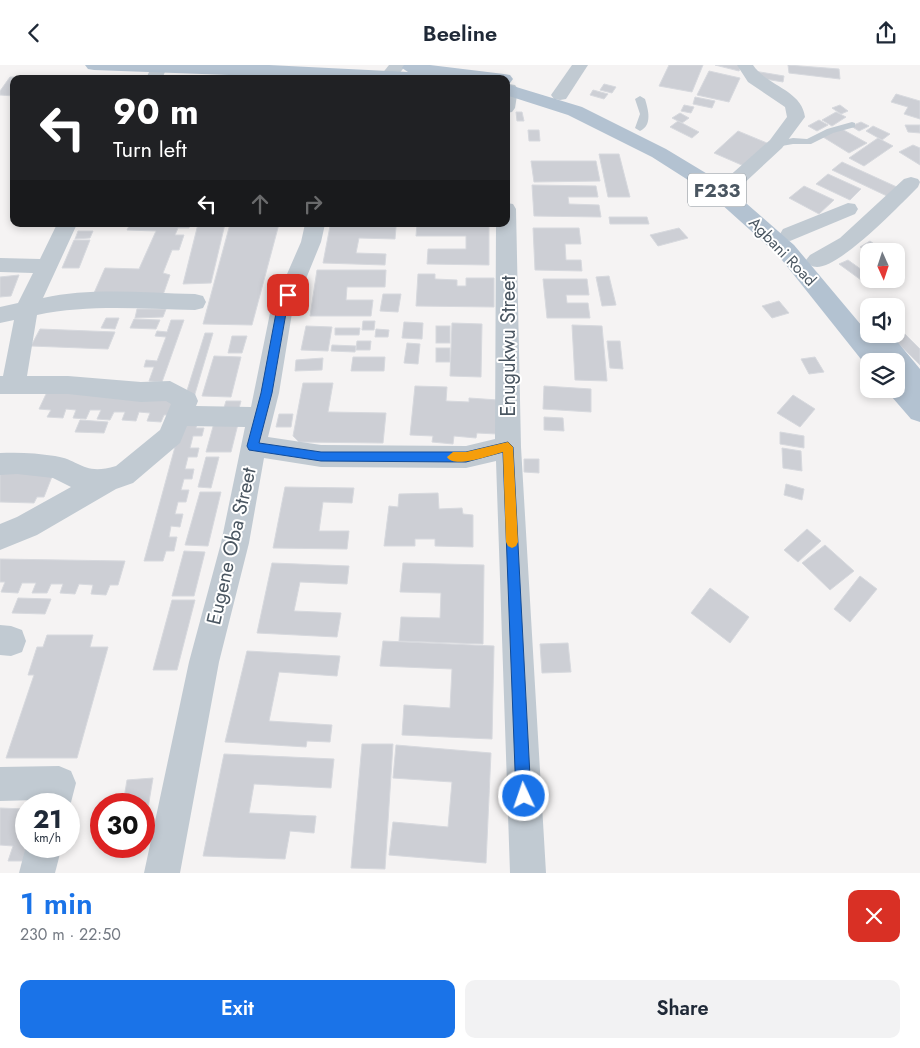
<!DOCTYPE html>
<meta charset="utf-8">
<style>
:root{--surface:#fff;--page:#f2f2f3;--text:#1f2937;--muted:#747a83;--accent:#1a73e8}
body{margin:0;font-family:Jost,sans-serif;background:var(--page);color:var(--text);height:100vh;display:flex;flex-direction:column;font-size:19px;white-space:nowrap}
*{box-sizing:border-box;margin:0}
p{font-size:16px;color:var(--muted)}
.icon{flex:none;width:28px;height:28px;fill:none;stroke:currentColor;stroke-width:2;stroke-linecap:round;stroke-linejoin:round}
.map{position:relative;height:808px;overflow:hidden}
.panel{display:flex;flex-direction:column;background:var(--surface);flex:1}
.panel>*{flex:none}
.guide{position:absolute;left:10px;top:10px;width:500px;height:152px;border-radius:10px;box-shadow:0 2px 8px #0003;background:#202124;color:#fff;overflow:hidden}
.needle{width:32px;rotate:177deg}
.controls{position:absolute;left:860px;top:178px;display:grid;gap:10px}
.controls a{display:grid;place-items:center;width:45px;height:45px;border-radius:10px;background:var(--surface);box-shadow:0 2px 8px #0003;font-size:25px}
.speed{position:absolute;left:15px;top:728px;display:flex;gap:10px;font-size:25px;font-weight:700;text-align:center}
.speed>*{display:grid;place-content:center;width:65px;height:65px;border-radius:50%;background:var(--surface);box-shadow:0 2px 8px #0003;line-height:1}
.speed small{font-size:12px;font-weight:400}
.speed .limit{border:8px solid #d22;background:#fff;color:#111}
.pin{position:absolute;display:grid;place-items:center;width:42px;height:42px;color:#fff;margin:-21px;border-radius:10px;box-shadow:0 2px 8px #0006}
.me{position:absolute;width:55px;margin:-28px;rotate:357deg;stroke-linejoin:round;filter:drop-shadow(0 0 4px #0008)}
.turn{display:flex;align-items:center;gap:18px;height:105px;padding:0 20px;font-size:22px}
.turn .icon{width:65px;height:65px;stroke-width:2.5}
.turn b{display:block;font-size:35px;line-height:42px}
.lanes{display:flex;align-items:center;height:48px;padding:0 20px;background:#0003;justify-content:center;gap:25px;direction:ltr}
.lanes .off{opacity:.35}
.round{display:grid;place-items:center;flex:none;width:52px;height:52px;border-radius:10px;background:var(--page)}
.headline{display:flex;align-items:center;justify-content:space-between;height:85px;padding:0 20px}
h1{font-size:30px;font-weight:600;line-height:38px;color:var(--accent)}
.button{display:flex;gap:10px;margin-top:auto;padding:10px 20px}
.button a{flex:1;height:58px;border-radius:10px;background:var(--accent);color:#fff;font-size:20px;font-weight:600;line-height:58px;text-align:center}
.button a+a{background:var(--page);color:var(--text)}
header{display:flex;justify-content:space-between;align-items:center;height:65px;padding:0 20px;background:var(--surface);font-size:22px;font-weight:600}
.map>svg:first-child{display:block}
.building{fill:#cdcfd5;stroke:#d7d9de}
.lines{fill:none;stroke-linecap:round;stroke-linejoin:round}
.service{fill:#c1cad2;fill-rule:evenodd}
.minor{fill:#c1cad2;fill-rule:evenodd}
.primary{fill:#b3c2d1;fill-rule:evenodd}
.route{fill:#1a73e8;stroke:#114b97}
.slow{fill:#f59e0b}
.labels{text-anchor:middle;stroke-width:4;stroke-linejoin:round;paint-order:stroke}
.far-street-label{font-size:16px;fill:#4a5661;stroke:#fff}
.shield{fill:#fff;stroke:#808990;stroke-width:1}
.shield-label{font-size:19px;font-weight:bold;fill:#4a5661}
.street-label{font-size:20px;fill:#4a5661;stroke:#fff}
</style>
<header><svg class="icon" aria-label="back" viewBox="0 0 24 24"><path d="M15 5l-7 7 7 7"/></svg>Beeline<svg class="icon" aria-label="share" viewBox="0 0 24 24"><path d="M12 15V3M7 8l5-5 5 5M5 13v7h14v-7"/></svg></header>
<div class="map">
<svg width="920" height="808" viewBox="0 0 920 808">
<rect width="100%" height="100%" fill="#f5f3f3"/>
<!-- building -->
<g class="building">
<path d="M669,0H703L692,27L659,21Z"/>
<path d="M715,0H742L739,6Z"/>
<path d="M788,0L839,4L840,14L789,8Z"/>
<path d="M709,6L740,13L729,37L697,30Z"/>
<path d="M754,6L784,11L783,17L753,12Z"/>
<path d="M165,11L270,14H164Z"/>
<path d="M10,12L82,13L14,14V31L0,30V26Z"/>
<path d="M604,19L616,22L612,28L600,25Z"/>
<path d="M593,25L608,29L604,34L590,30Z"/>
<path d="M896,29L920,36V54L904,49L908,42L891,37Z"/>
<path d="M695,32L715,36L712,43L693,39Z"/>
<path d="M684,40L694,42L691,48L681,46Z"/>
<path d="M840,40L848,46L841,49L832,43Z"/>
<path d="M516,47H522L524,56H517Z"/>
<path d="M836,47L846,52L832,61L822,55Z"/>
<path d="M680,48L689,53L682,58L672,53Z"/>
<path d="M819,55L828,60L817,66L808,61Z"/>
<path d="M678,56L699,67L692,73L670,62Z"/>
<path d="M861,57L869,61L859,66L851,61Z"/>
<path d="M905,60H920V68L908,67Z"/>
<path d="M873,61L890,69L882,75L866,66Z"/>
<path d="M840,63L867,78L849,88L823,72Z"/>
<path d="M528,65H539L540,76H529Z"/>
<path d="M738,66L767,78L744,101L714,88Z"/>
<path d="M878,73L893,81L864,101L849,93Z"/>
<path d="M913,80L920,83V100L899,87Z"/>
<path d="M599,89H619L630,132H608Z"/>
<path d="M531,96H596L600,116L534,117Z"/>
<path d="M842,97L899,123L889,132L832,105Z"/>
<path d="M828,109L861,124L850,135L816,119Z"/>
<path d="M532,120L596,121L598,132H568L569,139L599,140L601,152L534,151Z"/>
<path d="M804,121L834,135L819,149L789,133Z"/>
<path d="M609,152H647L649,159H610Z"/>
<path d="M130,159H190L189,163H178L175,170H184L179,185H172L163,208L170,210L163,230L94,228L105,203L139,204L156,166L127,165Z"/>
<path d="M198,159H225L211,218L183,219Z"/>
<path d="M230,159H279L252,260L203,259Z"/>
<path d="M417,159L489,160V200L427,199L428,184H466V171H416Z"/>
<path d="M330,161L396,162L395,174L359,173L356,188L386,189L385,200L323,198Z"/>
<path d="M533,163H579L581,179H565L566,195H581L582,206L535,205Z"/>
<path d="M679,163L688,173L658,181L650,170Z"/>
<path d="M78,166H93L90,173L75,174Z"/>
<path d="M74,175H90L79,203H62Z"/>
<path d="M870,176L881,184L869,187L860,182Z"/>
<path d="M848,195L869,210V211L861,215L839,199Z"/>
<path d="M317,205H386L385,222H347L346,235H373L371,251H310Z"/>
<path d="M418,209H435V214L457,215V221H466V213H494V242L416,241Z"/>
<path d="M19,210L11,231L0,232V212Z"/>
<path d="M609,211L616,240L602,241L596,212Z"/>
<path d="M543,214H587L589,230H566L567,238H588L590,253H547Z"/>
<path d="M383,229H401L398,247L380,246Z"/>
<path d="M779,236L789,248L772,253L762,241Z"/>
<path d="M137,244H166L163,252L135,253Z"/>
<path d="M106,253H119L115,264L101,263Z"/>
<path d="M134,254L160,255L156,264L130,263Z"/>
<path d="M171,255H184L162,317L149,316L154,302H144L146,295L157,296L166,272L155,271L157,266L167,267Z"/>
<path d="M363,256H375L374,265H362Z"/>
<path d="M404,257L423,258L422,274L402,273Z"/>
<path d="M452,258L482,259L481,312L450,311Z"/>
<path d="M572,260L602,261L607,316L575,315Z"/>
<path d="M306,261L332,262L328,286L301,285Z"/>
<rect x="436" y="261" width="14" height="17"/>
<path d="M335,263H360L359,270H335Z"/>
<path d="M899,263L920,284V300L889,269H896V264Z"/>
<path d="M40,264L115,267L108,284L31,281Z"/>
<path d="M376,264L389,265L388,272H375Z"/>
<path d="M205,268H213L194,332H185Z"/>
<path d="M232,271H247L242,288H228Z"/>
<path d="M357,276H371L370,285H356Z"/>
<path d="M607,276H620L623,304L610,303Z"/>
<path d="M407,278L420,279L418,299L404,298Z"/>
<path d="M332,280L356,281L355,287L331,286Z"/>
<rect x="436" y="283" width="14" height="14"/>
<path d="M214,291L241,292L231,332L202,331Z"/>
<path d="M353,292H385L384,306H351Z"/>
<path d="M815,292L824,307L809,309L801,294Z"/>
<path d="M323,293L322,305L295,306L296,295Z"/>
<path d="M303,318H333L328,347L386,348L383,378L299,377L293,371Z"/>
<path d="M415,321L447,322L446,336L469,337V333L498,335L497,369L477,368L476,373L454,371L453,379L432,377L433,371L410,370Z"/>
<path d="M544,321L591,324V347L543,344Z"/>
<path d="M47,327L177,333L171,350H164L161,357L147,356L150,348L139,347L136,356L122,355L125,347H114L110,355L97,354L101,345H90L86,354L73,353L76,345L66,344L63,353L47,352L51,345L39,344Z"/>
<path d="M793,330L815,344L800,362L777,348Z"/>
<path d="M226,336H241L238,347L223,346Z"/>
<path d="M279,349H293L291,362H276Z"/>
<path d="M544,352L563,353L564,366L544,365Z"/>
<path d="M80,355L108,357L104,368L75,367Z"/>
<path d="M182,356H198L196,363H204L202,371H193L190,383H199L197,392H188L185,404H194L192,414H184L181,425H189L186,437H178L175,449H183L180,462L171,461L169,472H177L174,486H166L163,496H144Z"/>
<path d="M214,358L238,359L231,387H206Z"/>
<path d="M780,367L804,371V383L780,379Z"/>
<path d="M782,383L801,386L802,406L783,403Z"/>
<path d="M206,392H219L211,423L198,422Z"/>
<path d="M524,394H539V408L524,407Z"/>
<path d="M0,408L53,409L44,432H37L34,438L0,437Z"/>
<path d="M786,419L804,424L802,435L784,430Z"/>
<path d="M285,422L354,423L352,438L323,437L319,466H349L347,484L273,483Z"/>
<path d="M200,427H221L208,481L185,480Z"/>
<path d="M438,428L439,444L462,443L463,449L473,450V482L435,481V474H415V481H384L389,441L398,442L399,429Z"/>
<path d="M807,464L821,476L798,497L784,485Z"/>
<path d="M825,480L854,506L830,525L802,498Z"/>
<path d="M184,486L205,487L194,531H172Z"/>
<path d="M0,494L125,496L118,520H110L106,530L91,529L93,520L79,519L75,529L60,528L63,519H51L47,528H32L36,518H22L18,528L1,527L5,517H0Z"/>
<path d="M272,498L349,501L347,519L300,517L294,546L341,548L337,572L257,568Z"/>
<path d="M403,498L484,500L483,579L399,576L401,552L440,553L441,528L400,527Z"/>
<path d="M860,511L877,524L850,557L834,544Z"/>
<path d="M710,523L749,552L730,578L691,548Z"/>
<path d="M18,533L51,534L45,549L12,548Z"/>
<path d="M172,535H195L177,605H153Z"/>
<path d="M47,570H93L90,582H108L77,693H6L34,610H28L37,582H43Z"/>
<path d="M383,576L494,581L492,674L402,670L404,640L450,643L452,604L380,601Z"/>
<path d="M568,578L571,607L542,608L540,579Z"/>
<path d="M247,586L340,591L337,611L279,607L269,656L332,660L330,677L307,676L306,682L225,677Z"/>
<path d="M362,679H393L385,804L351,803Z"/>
<path d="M396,680L491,688L486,798L389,790L393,757L448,762L452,717L393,713Z"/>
<path d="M224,689L334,694L331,723L254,719L249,748L316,751L314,768L290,766L285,794L203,791Z"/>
<path d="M153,713L144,767V739H123L127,715Z"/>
<path d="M0,743L26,744V781L24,796H8L13,781L0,780Z"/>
</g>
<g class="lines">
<!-- service -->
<g class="service">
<path d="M640,31L645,34C648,44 653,60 640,66L635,63L640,49L635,34Z"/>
<path d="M852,57L855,58V62L833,68L811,79H793L776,82L771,79L773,77L793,73L807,74L827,64Z"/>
</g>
<!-- minor -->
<g class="minor">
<path d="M152,0H166L167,2L162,14H146Z"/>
<path d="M389,0H406L395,14H383L381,10Z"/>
<path d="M572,0H588L566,34L560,35L554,34L551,30Z"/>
<path d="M737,0H753C767,21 802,25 805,52L782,83L740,122L733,124L726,122L723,118L726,114L770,75L787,52L785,42L748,17Z"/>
<path d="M509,19L515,20L518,24L515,43L512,47L506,48V20Z"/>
<path d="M911,112L918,114L920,117L918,122C900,140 841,202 817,202C814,202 812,201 810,200L806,195L810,190L840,173L904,114Z"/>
<path d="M506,138L513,139L516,144L521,382L546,808H510L496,396L466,403L321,402L264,393L249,478L219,597L180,808H144L189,597L221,478L245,362L187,361L180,378L133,418L116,424L37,470L0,485V459L17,452L71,422L53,413L17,409L0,410V388C18,387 37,388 55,391C81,395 83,411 116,401L160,365L171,339L166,336L141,337L68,329H0V311H3L14,255L0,258V242L18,238L33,208L0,207V193L40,194L57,159H77L43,233C92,222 145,228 195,229L203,231L206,237L203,243L195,245C143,244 89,239 37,250L27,311H68L141,317L170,316L195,329L198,336L196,341L251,342L270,248L301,177L305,159H325L321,177L292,248L279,328L268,372L321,380L466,381L495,374L496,159H506Z"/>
<path d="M848,138L855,139L858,144L855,149L790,176L783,174L780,169L783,164Z"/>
<path d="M0,560L11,561L22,565L26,576L22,587L11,591L0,590Z"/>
<path d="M59,701L71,706L76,718L69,745V739H37L38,735L0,736V702Z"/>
<path d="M26,781H62L55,808H19Z"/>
</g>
<!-- primary -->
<g class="primary">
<path d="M85,0H269L408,7L402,3L404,0H430L504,9L510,10L513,14L510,18L506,19V14H458L437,11L439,14H338L94,5L88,4Z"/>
<path d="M506,19L582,42L666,84L724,119L794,180L867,267L869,264V269H891L920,304V357L911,354L885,324H896V296H869L868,303L778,190L710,129L652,92L568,50L506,30Z"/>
</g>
</g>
<!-- route -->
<path class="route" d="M288,227L293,230L286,248L272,328L259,378L321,387H466L508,377L513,382L531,731L529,736L524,738L519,736L516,731L503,387L466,397L321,396L249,385L247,381L261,328L276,248L285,228Z"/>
<!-- slow -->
<path class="slow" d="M508,377L513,382L518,477L516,481L512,483L508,481L506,477L503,387C491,390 454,404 447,392L453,387H466Z"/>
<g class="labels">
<!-- far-street labels -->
<g class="far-street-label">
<text transform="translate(783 186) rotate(46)" y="6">Agbani Road</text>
</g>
<!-- shield labels -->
<rect class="shield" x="688" y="108.5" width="58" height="33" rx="4"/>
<g class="shield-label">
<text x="717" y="132">F233</text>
</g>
<!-- street labels -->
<g class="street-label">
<text transform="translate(508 281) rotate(-90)" y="7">Enugukwu Street</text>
<text transform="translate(231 481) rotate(-77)" y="7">Eugene Oba Street</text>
</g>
</g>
</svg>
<div class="controls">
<a><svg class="needle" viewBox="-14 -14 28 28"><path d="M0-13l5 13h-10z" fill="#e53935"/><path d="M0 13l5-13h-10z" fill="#747a83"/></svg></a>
<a><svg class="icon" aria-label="sound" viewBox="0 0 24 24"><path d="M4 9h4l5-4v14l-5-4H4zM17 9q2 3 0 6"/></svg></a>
<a><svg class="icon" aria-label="layers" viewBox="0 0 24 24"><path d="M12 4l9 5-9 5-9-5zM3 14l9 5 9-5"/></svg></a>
</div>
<div class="speed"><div>21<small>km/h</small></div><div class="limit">30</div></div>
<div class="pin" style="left:288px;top:230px;background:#d93025"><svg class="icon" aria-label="arrive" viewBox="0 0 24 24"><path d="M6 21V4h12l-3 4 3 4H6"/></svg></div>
<svg class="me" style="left:524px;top:731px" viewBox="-20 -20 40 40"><circle r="17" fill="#1a73e8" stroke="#fff" stroke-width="3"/><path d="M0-11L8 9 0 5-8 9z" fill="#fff"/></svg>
<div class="guide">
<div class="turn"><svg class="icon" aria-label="left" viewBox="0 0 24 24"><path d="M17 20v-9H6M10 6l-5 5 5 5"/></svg><div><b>90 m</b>Turn left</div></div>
<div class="lanes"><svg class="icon" aria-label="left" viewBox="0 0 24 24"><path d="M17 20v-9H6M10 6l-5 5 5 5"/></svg><svg class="icon off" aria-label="ahead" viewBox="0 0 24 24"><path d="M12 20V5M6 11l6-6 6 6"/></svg><svg class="icon off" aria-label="right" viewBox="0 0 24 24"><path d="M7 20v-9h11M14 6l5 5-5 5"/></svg></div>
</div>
</div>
<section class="panel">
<div class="headline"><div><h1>1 min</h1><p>230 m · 22:50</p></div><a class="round" style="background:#d93025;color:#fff"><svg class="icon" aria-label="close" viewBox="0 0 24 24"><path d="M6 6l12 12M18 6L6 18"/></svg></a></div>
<div class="button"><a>Exit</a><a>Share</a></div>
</section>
